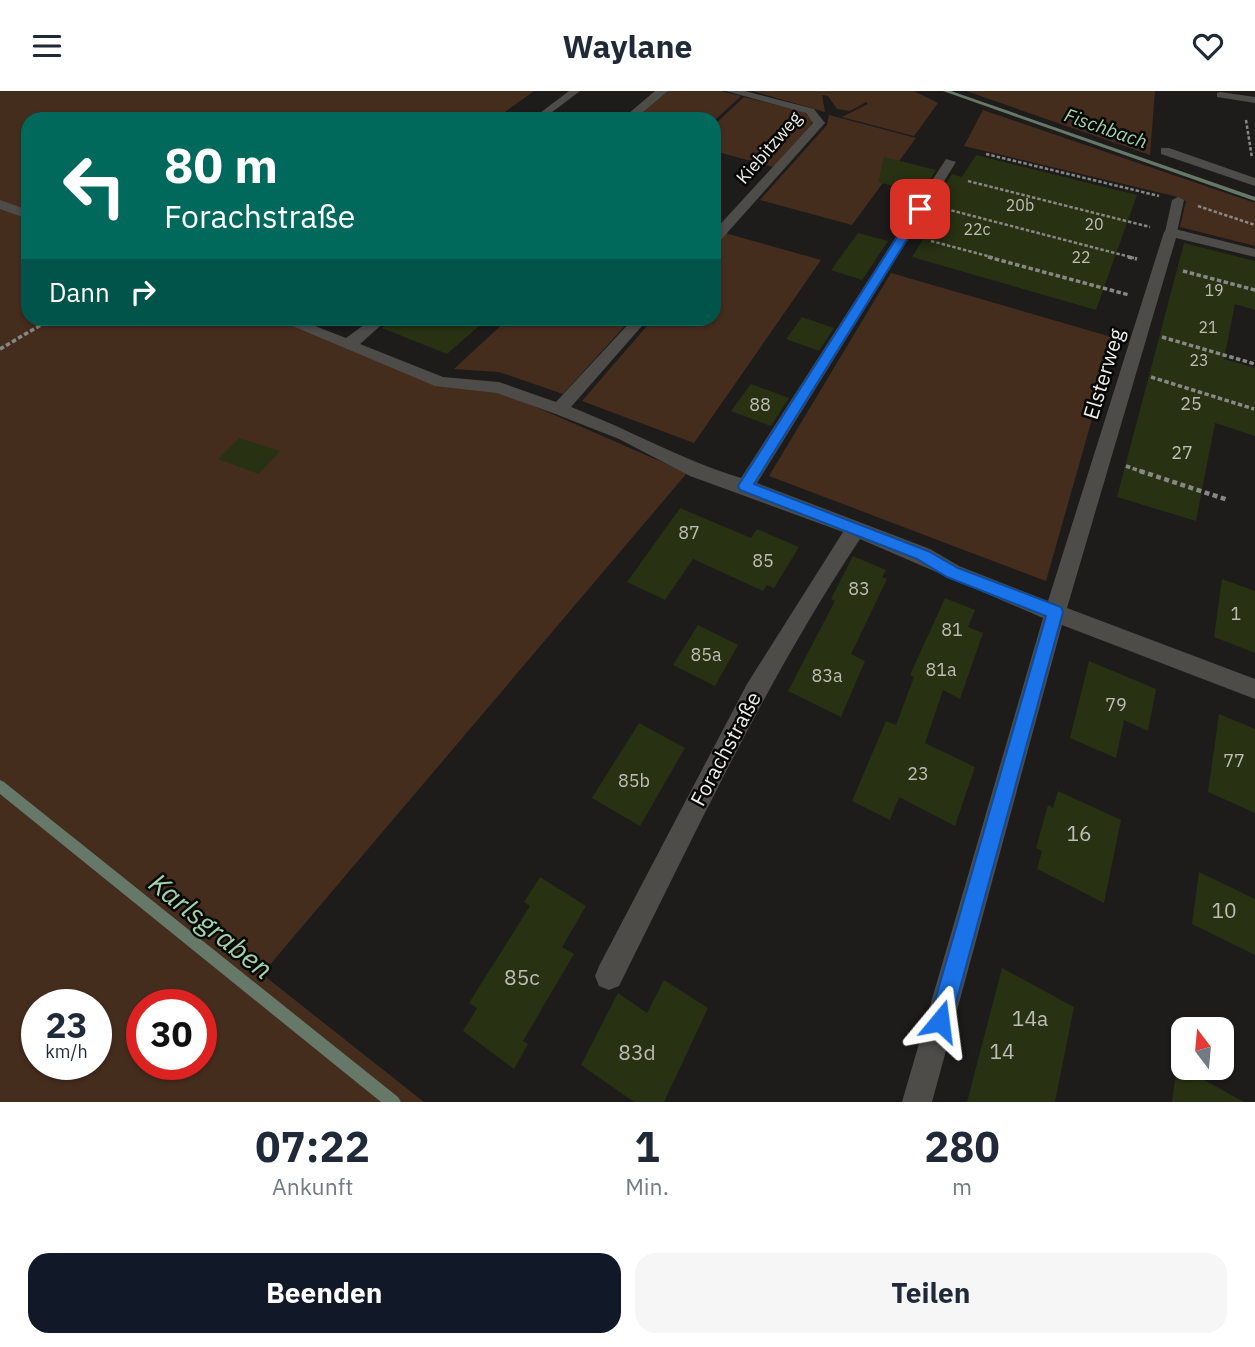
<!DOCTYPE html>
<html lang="de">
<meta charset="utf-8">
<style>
:root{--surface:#fff;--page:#f6f6f7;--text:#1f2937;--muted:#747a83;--accent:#111827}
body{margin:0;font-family:"IBM Plex Sans",sans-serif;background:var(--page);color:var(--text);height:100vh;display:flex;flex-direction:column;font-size:26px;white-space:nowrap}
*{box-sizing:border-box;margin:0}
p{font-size:23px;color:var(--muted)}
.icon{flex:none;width:38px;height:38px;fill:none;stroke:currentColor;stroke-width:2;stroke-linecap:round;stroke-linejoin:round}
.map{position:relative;height:1011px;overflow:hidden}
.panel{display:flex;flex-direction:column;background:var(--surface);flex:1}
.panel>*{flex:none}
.hud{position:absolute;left:21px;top:21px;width:700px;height:214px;border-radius:21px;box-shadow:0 2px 5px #0004;background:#00695c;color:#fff;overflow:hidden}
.needle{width:46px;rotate:344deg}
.buttons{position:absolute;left:1171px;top:926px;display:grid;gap:14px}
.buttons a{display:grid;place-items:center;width:63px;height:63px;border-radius:14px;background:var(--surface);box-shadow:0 2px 5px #0004;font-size:35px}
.speed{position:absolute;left:21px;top:898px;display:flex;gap:14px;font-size:35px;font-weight:700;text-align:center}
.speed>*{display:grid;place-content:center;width:91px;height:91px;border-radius:50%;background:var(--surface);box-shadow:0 2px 5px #0004;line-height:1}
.speed small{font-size:18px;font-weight:400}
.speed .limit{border:10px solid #d22;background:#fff;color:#111}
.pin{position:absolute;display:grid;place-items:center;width:60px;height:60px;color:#fff;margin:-30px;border-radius:14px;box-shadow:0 4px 10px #0006}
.me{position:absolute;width:77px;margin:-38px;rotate:16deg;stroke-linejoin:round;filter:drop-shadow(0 0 5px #0008)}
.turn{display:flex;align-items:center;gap:24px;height:147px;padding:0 28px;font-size:32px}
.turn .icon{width:91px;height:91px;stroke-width:2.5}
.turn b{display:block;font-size:49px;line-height:60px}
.then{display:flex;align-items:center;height:66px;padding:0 28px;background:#0003;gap:14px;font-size:26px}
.eta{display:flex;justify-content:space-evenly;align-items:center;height:119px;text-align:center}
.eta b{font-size:42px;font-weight:800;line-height:49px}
.cta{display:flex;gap:14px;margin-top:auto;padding:14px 28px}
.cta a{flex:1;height:80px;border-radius:21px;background:var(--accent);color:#fff;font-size:28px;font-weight:800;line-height:80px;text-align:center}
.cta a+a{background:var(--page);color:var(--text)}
header{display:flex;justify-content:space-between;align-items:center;height:91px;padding:0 28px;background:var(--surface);font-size:32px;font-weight:800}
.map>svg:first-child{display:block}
.green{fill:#452d1e;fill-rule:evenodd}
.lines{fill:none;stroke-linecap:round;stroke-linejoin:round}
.stream{fill:#667868;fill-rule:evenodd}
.building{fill:#283112}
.path-far2{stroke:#878785;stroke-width:2.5;stroke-dasharray:3.5 2;stroke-linecap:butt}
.path-far1{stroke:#878785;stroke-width:3.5;stroke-dasharray:4.5 2.5;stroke-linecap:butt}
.path{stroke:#878785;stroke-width:4.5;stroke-dasharray:5 3.5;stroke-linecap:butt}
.service{fill:#4d4c49;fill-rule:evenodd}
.minor{fill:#4d4c49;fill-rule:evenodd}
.route{fill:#1a73e8;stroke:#114b97;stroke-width:2}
.labels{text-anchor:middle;stroke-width:5;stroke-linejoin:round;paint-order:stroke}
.far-number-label{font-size:16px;fill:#bcbfb6}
.far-street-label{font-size:18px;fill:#eeeeec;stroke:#070706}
.number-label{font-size:18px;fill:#bcbfb6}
.far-water-label{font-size:19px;font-style:italic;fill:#a0d4a7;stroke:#070706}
.street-label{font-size:21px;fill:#eeeeec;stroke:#070706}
.near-number-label{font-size:21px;fill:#bcbfb6}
.near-water-label{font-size:28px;font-style:italic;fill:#a0d4a7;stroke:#070706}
</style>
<header><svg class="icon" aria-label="menu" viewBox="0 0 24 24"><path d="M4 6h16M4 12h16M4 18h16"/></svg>Waylane<svg class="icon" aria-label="heart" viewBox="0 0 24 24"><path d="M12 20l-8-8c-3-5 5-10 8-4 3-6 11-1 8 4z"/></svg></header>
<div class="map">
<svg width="1255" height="1011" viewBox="0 0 1255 1011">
<rect width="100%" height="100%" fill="#1d1c1a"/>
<!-- green -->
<g class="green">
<path d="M0,0H534L495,28H28V228H279L440,293L502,301L687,382L262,883L424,1011H0ZM37,914H96V973H37ZM142,914H201V973H142Z"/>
<path d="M668,0H720L741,5L714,30L635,28Z"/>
<path d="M753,0H914L938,12L914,45L842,26L868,13L866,11L850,20L837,18L828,5L822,4L825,21Z"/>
<path d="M966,0H1155L1150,64Z"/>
<path d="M744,6L804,21L812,29L811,34L773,76L714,60V34Z"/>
<path d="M983,19L1255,112V155L1180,136L1186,110L1174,105L964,55Z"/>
<path d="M829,24L916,47L852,134L760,109L827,34Z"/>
<path d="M725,142L821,169L694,352L582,310L653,228H714V155Z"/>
<path d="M891,182L1115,247L1046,490L769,385Z"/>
<path d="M508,228H631L563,303L499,281L454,278Z"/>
</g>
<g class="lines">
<!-- stream -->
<g class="stream">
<path d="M943,0H951L1255,106V110Z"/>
<path d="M0,689L4,691L398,1006L401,1011H381L0,703Z"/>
</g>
</g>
<!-- building -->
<g class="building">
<path d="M976,64L1137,104L1096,219L912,166L948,109L938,106L952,83L962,86Z"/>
<path d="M884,66L936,79L921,102L878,91Z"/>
<path d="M858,142L888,150L862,189L831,179Z"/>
<path d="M1184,152L1255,170V219L1235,213L1224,268L1255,277V345L1215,332L1196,430L1117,406Z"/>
<path d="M802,226L834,237L819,260L786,248Z"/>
<path d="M391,228H390H487L447,263L382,237Z"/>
<path d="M751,293L789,307L771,335L731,320Z"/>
<path d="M239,347L280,360L259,383L218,368Z"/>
<path d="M680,417L751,447L757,438L799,456L774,497L767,494L763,500L693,468L665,509L627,491Z"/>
<path d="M853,465L886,479L882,486L887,488L851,563L865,570L841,626L788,600L835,510L831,508Z"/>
<path d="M1222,488L1255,500V562L1214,546Z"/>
<path d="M945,507L975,519L968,536L983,542L960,608L943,599L925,652L975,676L955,735L899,706L890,729L852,710L886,630L896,634L914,586L910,584Z"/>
<path d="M698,534L738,554L715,595L673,574Z"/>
<path d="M1089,570L1156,598L1148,640L1124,629L1116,667L1070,647Z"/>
<path d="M1219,623L1255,638V722L1208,701Z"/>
<path d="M639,632L685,657L640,735L592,707Z"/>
<path d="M1058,700L1121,729L1104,812L1037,778L1042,760L1036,757L1048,714L1053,717Z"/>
<path d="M1199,781L1255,808V864L1192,833Z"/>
<path d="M540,786L586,815L562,856L574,863L523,950L528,953L514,978L463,940L477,917L469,912L530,815L524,811Z"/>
<path d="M1002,877L1074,916L1055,1011H967Z"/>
<path d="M664,889L708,917L664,1011H634L581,974L618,902L647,922Z"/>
<path d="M1177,974L1244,1011H1172Z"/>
</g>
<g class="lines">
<!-- path-far2 -->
<g class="path-far2">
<path d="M1246,29L1252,67"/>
<path d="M986,63L1159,105"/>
<path d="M968,90L1150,136"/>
<path d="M1198,115L1255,134"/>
<path d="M946,118L1134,167"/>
<path d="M931,150L995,167"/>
</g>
<!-- path-far1 -->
<g class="path-far1">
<path d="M988,166L1129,204"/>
<path d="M1128,166L1137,168"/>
<path d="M1183,180L1255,199"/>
<path d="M1162,246L1255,273"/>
<path d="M0,258L51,228"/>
<path d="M1151,286L1254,318"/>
<path d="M1126,375L1146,382"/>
</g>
<!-- path -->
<path class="path" d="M1140,380L1228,409"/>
<!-- service -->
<g class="service">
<path d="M569,0H580L543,28H532Z"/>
<path d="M1220,1L1255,6V12L1217,6V2Z"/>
<path d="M1178,106L1184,109L1177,141L1171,144L1165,141L1172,109Z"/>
</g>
<!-- minor -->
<g class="minor">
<path d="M655,0H668L635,28H622Z"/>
<path d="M726,0H745L814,18L825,32L719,151L714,152V140L813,32L806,22Z"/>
<path d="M1161,57H1169L1255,87V95L1161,63Z"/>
<path d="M946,68L956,71L757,392L930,458L959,475L1048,510L1164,141L1171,137L1255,158V166L1176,147L1067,517L1255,588V608L1062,534L932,1011H902L1043,527L860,448C766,589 695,743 619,895L609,899L599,895L595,885L599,875L747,593L843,441L690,385L619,348L553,322L497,302L435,295L276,228H297L346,247L372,228H388L360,253L443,286L499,291L556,311L633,228H648L571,316C628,338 682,369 741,387Z"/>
<path d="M0,109L28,119V128L0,118Z"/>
</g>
</g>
<!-- route -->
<path class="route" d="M920,115L926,118L754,393L928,460L958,477L1061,516L1063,521L951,930L947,938L940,941L932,938L929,930L1046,525L947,486L917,468L740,399L738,395L915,118Z"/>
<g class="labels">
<!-- far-number labels -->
<g class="far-number-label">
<text x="1020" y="120">20b</text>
<text x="1094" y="139">20</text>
<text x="977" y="144">22c</text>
<text x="1081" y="172">22</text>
<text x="1214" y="205">19</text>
<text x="1208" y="242">21</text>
<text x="1199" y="275">23</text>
</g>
<!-- far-street labels -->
<g class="far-street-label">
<text transform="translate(769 57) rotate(-49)" y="6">Kiebitzweg</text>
</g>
<!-- number labels -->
<g class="number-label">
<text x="1191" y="319">25</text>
<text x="760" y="320">88</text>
<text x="1182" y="368">27</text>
<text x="689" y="448">87</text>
<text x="763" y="476">85</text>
<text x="859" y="504">83</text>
<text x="1236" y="529">1</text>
<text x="952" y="545">81</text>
<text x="706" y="570">85a</text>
<text x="941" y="585">81a</text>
<text x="827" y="591">83a</text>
<text x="1116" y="620">79</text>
<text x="1234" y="676">77</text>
<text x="918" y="689">23</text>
<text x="634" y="696">85b</text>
</g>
<!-- far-water labels -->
<g class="far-water-label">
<text transform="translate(1106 37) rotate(19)" y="7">Fischbach</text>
</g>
<!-- street labels -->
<g class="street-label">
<text transform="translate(1104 283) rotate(-73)" y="7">Elsterweg</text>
<text transform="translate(726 658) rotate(-62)" y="7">Forachstraße</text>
</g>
<!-- near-number labels -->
<g class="near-number-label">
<text x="1079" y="750">16</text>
<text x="1224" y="827">10</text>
<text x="522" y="894">85c</text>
<text x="1030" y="935">14a</text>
<text x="1002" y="968">14</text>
<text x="637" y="969">83d</text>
</g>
<!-- near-water labels -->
<g class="near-water-label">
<text transform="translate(211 835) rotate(39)" y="10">Karlsgraben</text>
</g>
</g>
</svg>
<div class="buttons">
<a><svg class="needle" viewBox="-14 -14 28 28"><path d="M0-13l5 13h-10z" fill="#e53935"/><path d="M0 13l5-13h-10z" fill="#747a83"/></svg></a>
</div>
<div class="speed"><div>23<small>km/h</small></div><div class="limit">30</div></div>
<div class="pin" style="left:920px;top:118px;background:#d93025"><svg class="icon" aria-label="arrive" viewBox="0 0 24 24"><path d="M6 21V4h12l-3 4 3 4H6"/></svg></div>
<svg class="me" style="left:940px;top:930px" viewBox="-20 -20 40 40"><path d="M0-17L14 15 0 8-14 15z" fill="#1a73e8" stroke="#fff" stroke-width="4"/></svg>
<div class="hud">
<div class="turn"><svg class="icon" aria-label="left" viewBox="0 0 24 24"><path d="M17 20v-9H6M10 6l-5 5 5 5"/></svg><div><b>80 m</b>Forachstraße</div></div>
<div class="then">Dann<svg class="icon" aria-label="right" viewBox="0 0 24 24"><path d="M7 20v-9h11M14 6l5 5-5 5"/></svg></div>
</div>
</div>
<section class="panel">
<div class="eta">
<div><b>07:22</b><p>Ankunft</p></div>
<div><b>1</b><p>Min.</p></div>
<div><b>280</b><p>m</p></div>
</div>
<div class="cta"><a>Beenden</a><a>Teilen</a></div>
</section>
